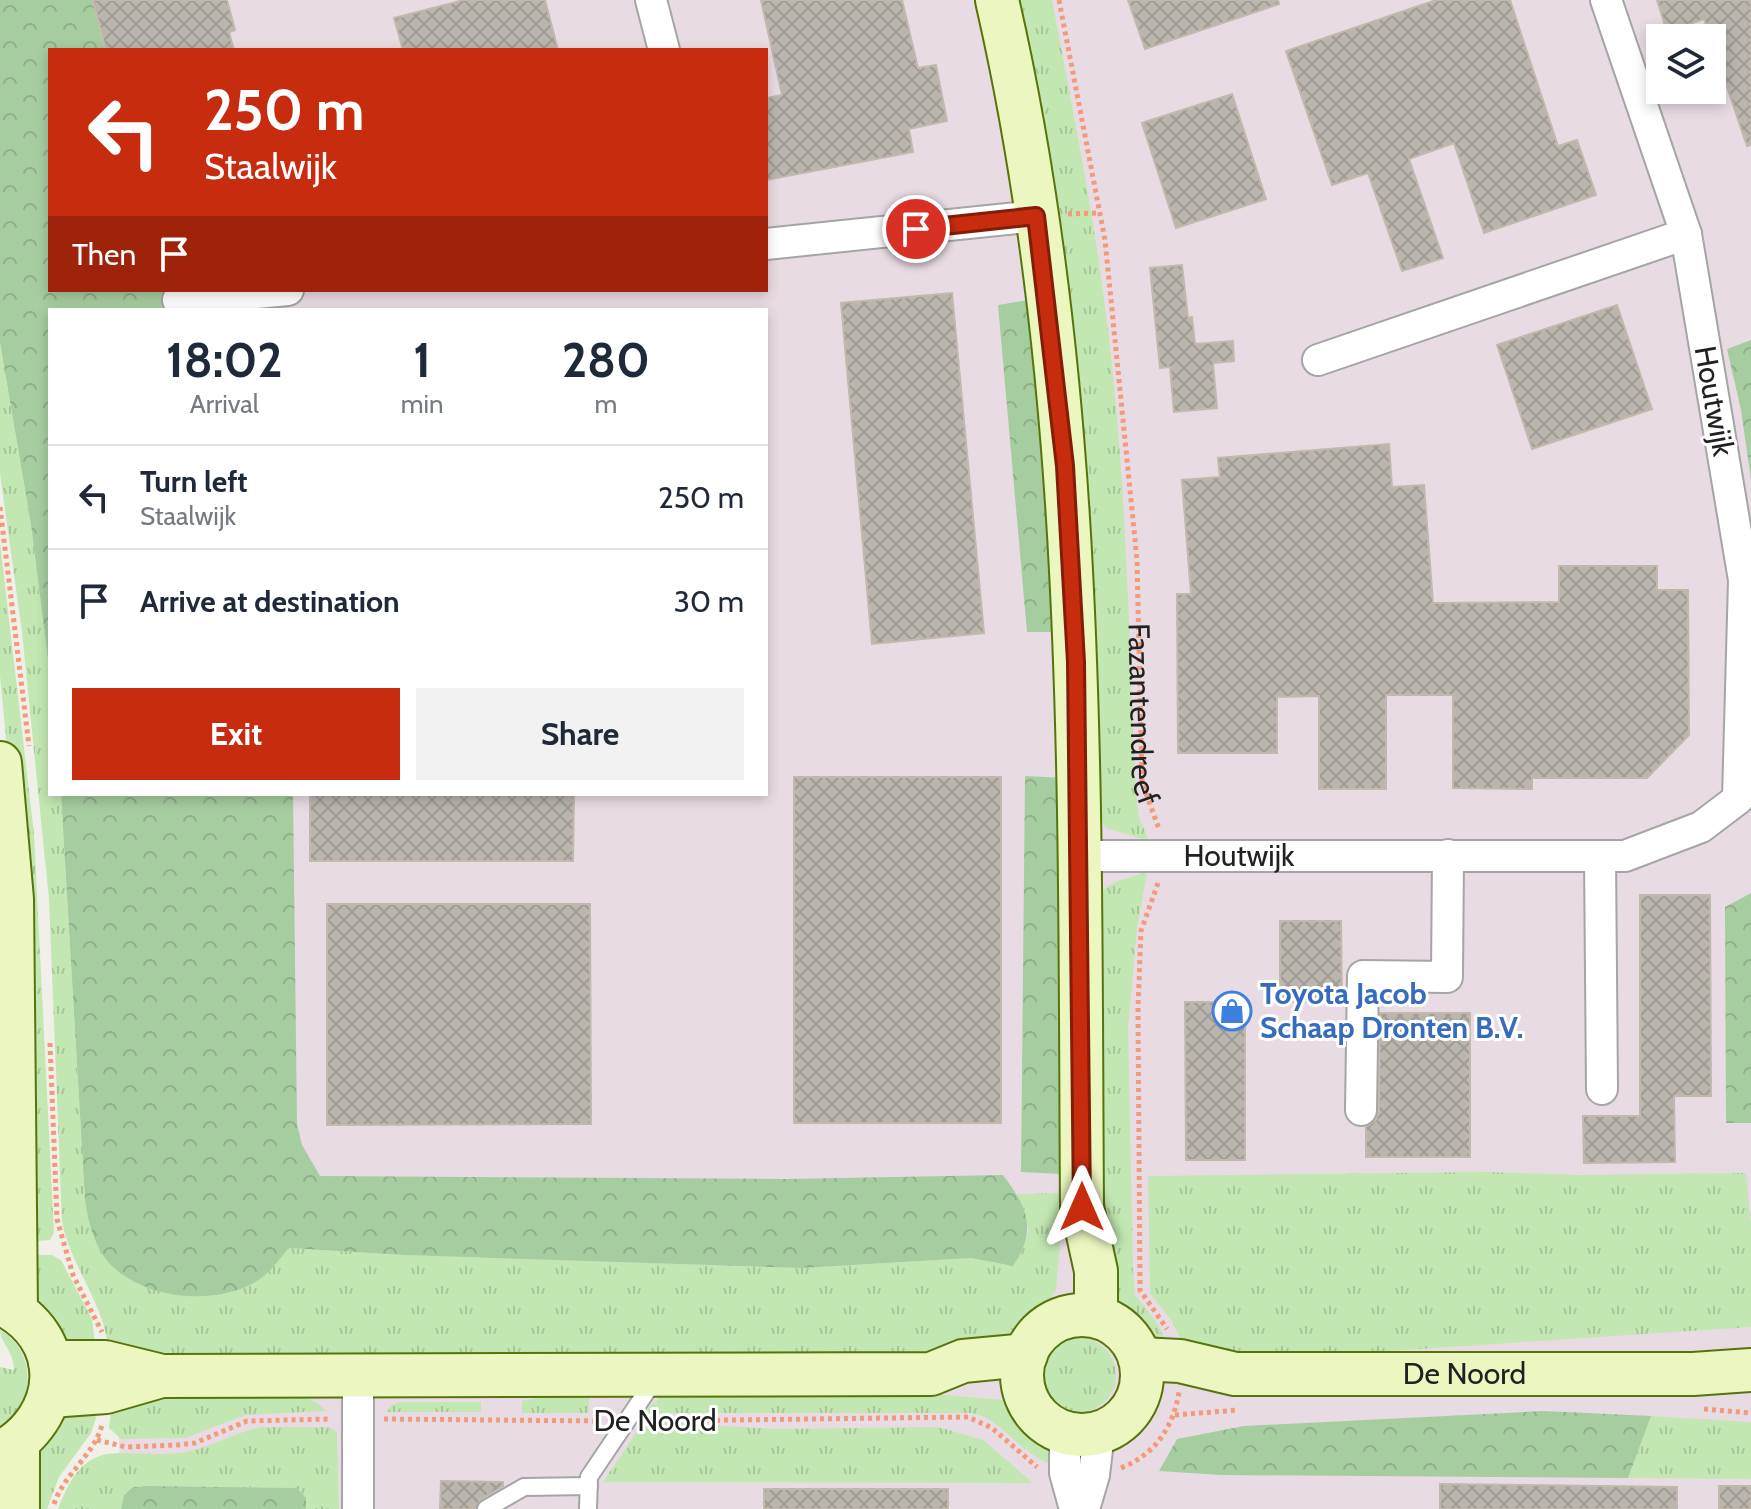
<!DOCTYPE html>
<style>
:root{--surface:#fff;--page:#f2f2f3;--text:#1f2937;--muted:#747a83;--line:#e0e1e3;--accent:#c62c0d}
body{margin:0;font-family:Cabin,sans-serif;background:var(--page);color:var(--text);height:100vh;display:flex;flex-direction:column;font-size:30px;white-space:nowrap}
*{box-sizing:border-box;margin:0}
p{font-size:26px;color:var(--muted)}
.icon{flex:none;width:44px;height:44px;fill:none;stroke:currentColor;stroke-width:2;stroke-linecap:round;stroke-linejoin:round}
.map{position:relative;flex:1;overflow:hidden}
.details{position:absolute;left:48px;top:308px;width:720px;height:488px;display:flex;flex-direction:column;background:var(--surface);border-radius:0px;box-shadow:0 4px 12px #0003}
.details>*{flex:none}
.top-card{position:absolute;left:48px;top:48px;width:720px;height:244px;border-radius:0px;box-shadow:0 4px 12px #0003;background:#c62c0d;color:#fff;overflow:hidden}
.buttons{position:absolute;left:1646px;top:24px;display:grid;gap:16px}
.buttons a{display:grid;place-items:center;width:80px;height:80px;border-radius:0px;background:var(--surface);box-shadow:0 4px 12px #0003;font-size:40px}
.pin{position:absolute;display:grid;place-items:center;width:68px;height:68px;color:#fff;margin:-34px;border:4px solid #fff;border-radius:50%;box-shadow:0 2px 8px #0007}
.me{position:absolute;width:88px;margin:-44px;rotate:0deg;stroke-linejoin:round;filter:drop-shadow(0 0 6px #0008)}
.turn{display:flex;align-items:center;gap:28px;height:168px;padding:0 24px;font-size:36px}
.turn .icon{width:104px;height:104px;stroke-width:2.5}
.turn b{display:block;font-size:56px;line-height:68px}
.then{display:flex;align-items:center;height:76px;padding:0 24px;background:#0003;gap:16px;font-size:30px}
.eta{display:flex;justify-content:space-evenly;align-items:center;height:136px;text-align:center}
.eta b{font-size:48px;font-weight:700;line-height:56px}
.button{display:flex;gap:16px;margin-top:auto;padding:16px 24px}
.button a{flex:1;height:92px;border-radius:0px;background:var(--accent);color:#fff;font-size:32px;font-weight:700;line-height:92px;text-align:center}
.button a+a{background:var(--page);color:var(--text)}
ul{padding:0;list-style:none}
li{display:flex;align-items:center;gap:24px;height:104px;padding:0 24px;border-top:2px solid var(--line)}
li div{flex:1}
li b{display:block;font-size:30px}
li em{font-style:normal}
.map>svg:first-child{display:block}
.industrial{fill:#e9dbe4;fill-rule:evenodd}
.grass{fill:url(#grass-tufts)}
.forest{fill:url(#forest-crowns)}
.building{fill:url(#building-cross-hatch);stroke:#c2b9ac;stroke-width:2}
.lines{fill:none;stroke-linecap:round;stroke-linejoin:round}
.lane-casing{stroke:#a5a5a5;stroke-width:20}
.street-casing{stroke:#a5a5a5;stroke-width:34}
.secondary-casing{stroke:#57740c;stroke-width:46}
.path{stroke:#f29a79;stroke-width:5;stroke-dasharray:4 4;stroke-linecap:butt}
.lane{stroke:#fff;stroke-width:16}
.street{stroke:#fff;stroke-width:30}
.secondary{stroke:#ebf6c1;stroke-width:42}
.route-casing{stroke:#811d08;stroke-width:20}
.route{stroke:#c62c0d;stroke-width:14}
.labels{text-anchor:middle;stroke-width:6;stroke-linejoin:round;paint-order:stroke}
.street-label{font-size:30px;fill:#212121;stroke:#fff}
.shop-label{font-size:30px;font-weight:bold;fill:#366cbe;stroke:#fff;text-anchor:start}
</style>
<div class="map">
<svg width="1751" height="1509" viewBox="0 0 1751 1509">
<defs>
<pattern id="grass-tufts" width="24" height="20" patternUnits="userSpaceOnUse" patternTransform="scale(2)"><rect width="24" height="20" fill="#c3e7b2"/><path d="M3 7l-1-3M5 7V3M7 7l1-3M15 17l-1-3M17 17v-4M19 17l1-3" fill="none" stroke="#a7c699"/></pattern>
<pattern id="forest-crowns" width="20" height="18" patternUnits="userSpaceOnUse" patternTransform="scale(2)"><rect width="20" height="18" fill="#a6cda0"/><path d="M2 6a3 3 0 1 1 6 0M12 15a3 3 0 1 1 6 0" fill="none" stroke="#8fb08a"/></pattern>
<pattern id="building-cross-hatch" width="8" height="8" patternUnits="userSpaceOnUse" patternTransform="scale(2)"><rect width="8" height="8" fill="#bab6ae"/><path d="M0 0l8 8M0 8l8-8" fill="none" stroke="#a09c95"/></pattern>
</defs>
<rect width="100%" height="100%" fill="#f1efe9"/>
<!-- industrial -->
<path class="industrial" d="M0,0H1751V1509H121L113,1228L70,794H766V310H50ZM1660,38H1712V90H1660ZM50,50H766V290H50Z"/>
<!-- grass -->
<g class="grass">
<path d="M1013,0H1052C1074,115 1097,230 1110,347C1127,495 1129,645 1136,794L1139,817L1149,841L1106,828L1093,806Z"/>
<path d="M0,344L31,525L50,675V794H61L85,1200C94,1239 100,1254 131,1280L263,1277L289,1248L404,1255L801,1268L971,1258L1012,1266L1029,1231L1017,1194L1064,1193L1056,1290L1040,1315L1002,1346L872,1360L201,1362L109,1353C105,1304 72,1269 62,1222L49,899L22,632L0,474Z"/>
<path d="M0,542L34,834L54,1233L50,1240L26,1242L13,809L0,676Z"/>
<path d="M1147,872L1137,929L1128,1027L1133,1270L1135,1295L1155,1320L1171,1350H1158L1139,1333L1111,1297L1103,1182L1094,896L1115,882Z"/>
<path d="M1484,1172L1579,1175L1746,1173L1751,1223V1327L1255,1360L1186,1350L1171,1320L1150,1293L1148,1176Z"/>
<path d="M27,1255H52L61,1260L92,1319L96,1351L65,1346L36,1314Z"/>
<path d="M0,1330C38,1352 36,1405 0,1428V1367L14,1370C14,1351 0,1342 0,1330Z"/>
<circle cx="1079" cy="1375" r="37"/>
<path d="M204,1391C242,1392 299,1381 326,1411L246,1415L185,1438L121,1439L109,1428L112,1400Z"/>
<path d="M572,1391L589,1394V1413H522V1401Z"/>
<path d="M903,1391L1002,1400L1019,1412L1047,1444L1051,1464C1018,1452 1001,1418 972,1413H648L646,1410L663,1395Z"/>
<path d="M401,1402H481V1412H387L392,1405Z"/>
<path d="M64,1411L98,1412L91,1433L59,1477L47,1509H26L28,1464Z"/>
<path d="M1651,1416L1751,1422V1479L1628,1478Z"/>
<path d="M644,1421L778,1429L938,1427L983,1440L1033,1483L603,1482Z"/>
<path d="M263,1427H329L337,1432L339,1509H306V1498L297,1488L148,1486L132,1487L124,1495L121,1509H58C88,1428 122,1462 186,1452C213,1447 236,1431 263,1427Z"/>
</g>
<!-- forest -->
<g class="forest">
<path d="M0,0H92L105,50H50V290H164L167,310H50V675L31,525L0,343Z"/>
<path d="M1029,300L1061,632H1027L998,305Z"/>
<path d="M1751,340V480L1741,410L1727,349Z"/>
<path d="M1025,776L1064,778L1065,953L1061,1174L1021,1172Z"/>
<path d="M61,794H293L297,1124L302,1145L320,1176L785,1179L1003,1175C1028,1208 1037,1230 1013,1266L971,1258L801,1268L404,1255L289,1248C281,1257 273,1268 264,1276C223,1309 138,1301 105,1258C93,1241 88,1220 85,1200Z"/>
<path d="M1751,893V1123H1726L1725,907Z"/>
<path d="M1544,1411L1651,1416L1628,1478L1221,1475L1159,1471L1177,1439L1244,1426Z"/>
<path d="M148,1486L297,1488L306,1498V1509H121L124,1495L133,1487Z"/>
</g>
<!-- building -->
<g class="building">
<path d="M93,0H227L235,30L229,32L234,50H106Z"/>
<path d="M464,0H545L558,50H403L394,18Z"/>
<path d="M761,0H902L918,68L936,65L947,121L909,129L913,152L766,180V98L782,95Z"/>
<path d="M1128,0H1278L1279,4L1145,49Z"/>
<path d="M1436,0H1510L1558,146L1577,140L1596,195L1484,233L1454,143L1409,159L1443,258L1402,271L1368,173L1332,185L1286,51Z"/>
<path d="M1657,0H1751V145L1747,146L1704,19L1667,32Z"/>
<path d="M1232,94L1266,199L1176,228L1142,123Z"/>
<path d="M1182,265L1188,318L1192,317L1195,344L1233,341L1234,361L1213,363L1217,408L1174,412L1170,367L1160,368L1150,268Z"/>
<path d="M952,293L984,633L872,644L841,303Z"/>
<path d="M1617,305L1652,409L1532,449L1497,345Z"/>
<path d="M1389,444L1392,487L1424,485L1433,603L1559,602V566H1657V590H1688L1689,735L1647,778H1532V789L1453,788V695H1386V789H1319V696L1277,697V753H1178L1177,594H1191L1182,480L1220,477L1218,458Z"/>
<rect x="794" y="777" width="207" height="346"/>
<path d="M310,794H574L573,861H310Z"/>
<path d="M1640,895H1710L1711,1096H1674L1675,1162L1584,1163L1583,1116H1640Z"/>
<path d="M327,904H590L591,1124L327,1125Z"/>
<path d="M1280,921H1341L1342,1002H1280Z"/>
<path d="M1185,1002H1245V1160H1186Z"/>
<path d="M1380,1013H1470V1157H1366V1127L1376,1120L1379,1110Z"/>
<path d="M441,1481L503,1482V1486L480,1500L475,1509H440Z"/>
<path d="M1440,1484L1677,1487V1509H1440Z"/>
<rect x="1719" y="1486" width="32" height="23"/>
<rect x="764" y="1489" width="184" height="20"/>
</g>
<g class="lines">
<!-- lane casing -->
<g class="lane-casing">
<g id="lane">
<path d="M486,1509L524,1487L589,1486"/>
<path d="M588,1509L589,1477L655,1379"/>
</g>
</g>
<!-- street casing -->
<g class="street-casing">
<g id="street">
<path d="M651,0L664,50"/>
<path d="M766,244L1036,216"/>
<path d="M178,300L288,290"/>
<path d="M1318,360L1686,234"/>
<path id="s2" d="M1079,856H1625L1701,827L1738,799L1744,580L1686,234L1606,0"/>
<path d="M1600,856L1602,1089"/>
<path d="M1361,1110L1363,976L1447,977L1448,855"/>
<path d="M1065,1433V1473L1075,1509"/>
<path d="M358,1509V1377"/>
<path d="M1084,1509L1094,1475L1099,1433"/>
</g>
</g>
<!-- secondary casing -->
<g class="secondary-casing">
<g id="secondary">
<path d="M997,0C1088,395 1079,804 1082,1207L1096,1271V1316"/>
<path d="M0,763L12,899L16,1311"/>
<path d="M0,1303C71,1336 66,1418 0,1453"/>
<circle cx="1082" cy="1375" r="60"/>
<path id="s3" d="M1140,1359L1180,1361L1235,1374H1693L1751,1370"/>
<path d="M50,1362H105L162,1376L931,1374L963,1361L1026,1355"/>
<path d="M50,1396L106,1392L158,1377"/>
<path d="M18,1509V1444"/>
</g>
</g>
<!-- path -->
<g class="path">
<path id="s1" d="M1059,0L1105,240L1137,560L1142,782L1159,829"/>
<path d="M1068,214L1099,213"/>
<path d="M0,507L29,746"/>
<path d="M1158,883L1141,931L1138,1008L1140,1290L1167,1329"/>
<path d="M50,1043L57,1219L73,1275L102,1332"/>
<path d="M1704,1409L1751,1413"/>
<path d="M1175,1415L1238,1410"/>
<path d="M384,1419L602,1421"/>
<path d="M652,1421L968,1417L992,1428L1037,1467"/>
<path d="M97,1440L126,1447L177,1445L195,1443L247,1421L330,1419"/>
<path d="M1121,1468C1156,1454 1173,1427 1179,1392"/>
<path d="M54,1504C64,1474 94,1455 102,1425"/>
</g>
<!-- lane -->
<use href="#lane" class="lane"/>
<!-- street -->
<use href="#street" class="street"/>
<!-- secondary -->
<use href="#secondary" class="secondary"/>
</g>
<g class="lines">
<!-- route casing -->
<g class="route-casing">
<path id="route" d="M916,229L1036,216L1065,466L1076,662L1082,1207"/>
</g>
<!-- route -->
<use href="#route" class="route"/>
</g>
<!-- icons -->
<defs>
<g id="shop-ring" transform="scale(2)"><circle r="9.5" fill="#fff" stroke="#3f7fe0" stroke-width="1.5"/><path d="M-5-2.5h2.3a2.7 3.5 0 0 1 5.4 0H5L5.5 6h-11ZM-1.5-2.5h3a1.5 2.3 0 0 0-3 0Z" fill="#3f7fe0"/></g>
</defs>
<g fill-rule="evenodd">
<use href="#shop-ring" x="1232" y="1011"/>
</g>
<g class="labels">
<!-- street labels -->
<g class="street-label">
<text transform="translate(1714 401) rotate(80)" y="10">Houtwijk</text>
<text dy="10" stroke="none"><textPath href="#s1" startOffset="720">Fazantendreef</textPath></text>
<text dy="10" stroke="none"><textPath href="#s2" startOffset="160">Houtwijk</textPath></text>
<text dy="10" stroke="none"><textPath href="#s3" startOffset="326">De Noord</textPath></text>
<text x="655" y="1431">De Noord</text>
</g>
<!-- shop labels -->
<g class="shop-label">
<text x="1260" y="1004">Toyota Jacob<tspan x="1260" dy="34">Schaap Dronten B.V.</tspan></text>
</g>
</g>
</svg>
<div class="buttons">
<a><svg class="icon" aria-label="layers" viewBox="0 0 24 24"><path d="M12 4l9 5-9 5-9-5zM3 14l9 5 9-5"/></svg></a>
</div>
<div class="pin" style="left:916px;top:229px;background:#d93025"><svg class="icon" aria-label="arrive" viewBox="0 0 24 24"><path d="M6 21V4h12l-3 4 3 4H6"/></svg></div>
<svg class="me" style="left:1082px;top:1207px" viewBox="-20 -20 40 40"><path d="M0-17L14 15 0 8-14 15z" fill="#c62c0d" stroke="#fff" stroke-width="4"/></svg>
<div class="top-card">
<div class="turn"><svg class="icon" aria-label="left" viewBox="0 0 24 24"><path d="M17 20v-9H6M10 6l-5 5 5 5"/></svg><div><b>250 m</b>Staalwijk</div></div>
<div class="then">Then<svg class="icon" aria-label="arrive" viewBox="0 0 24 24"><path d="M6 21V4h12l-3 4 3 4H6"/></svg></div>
</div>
<section class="details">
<div class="eta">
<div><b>18:02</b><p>Arrival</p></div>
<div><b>1</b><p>min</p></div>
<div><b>280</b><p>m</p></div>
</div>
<ul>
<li><svg class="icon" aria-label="left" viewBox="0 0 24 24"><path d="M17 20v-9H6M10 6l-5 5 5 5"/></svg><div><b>Turn left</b><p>Staalwijk</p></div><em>250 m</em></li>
<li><svg class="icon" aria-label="arrive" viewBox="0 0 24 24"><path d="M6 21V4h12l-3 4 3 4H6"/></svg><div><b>Arrive at destination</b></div><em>30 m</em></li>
</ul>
<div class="button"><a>Exit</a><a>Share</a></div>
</section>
</div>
